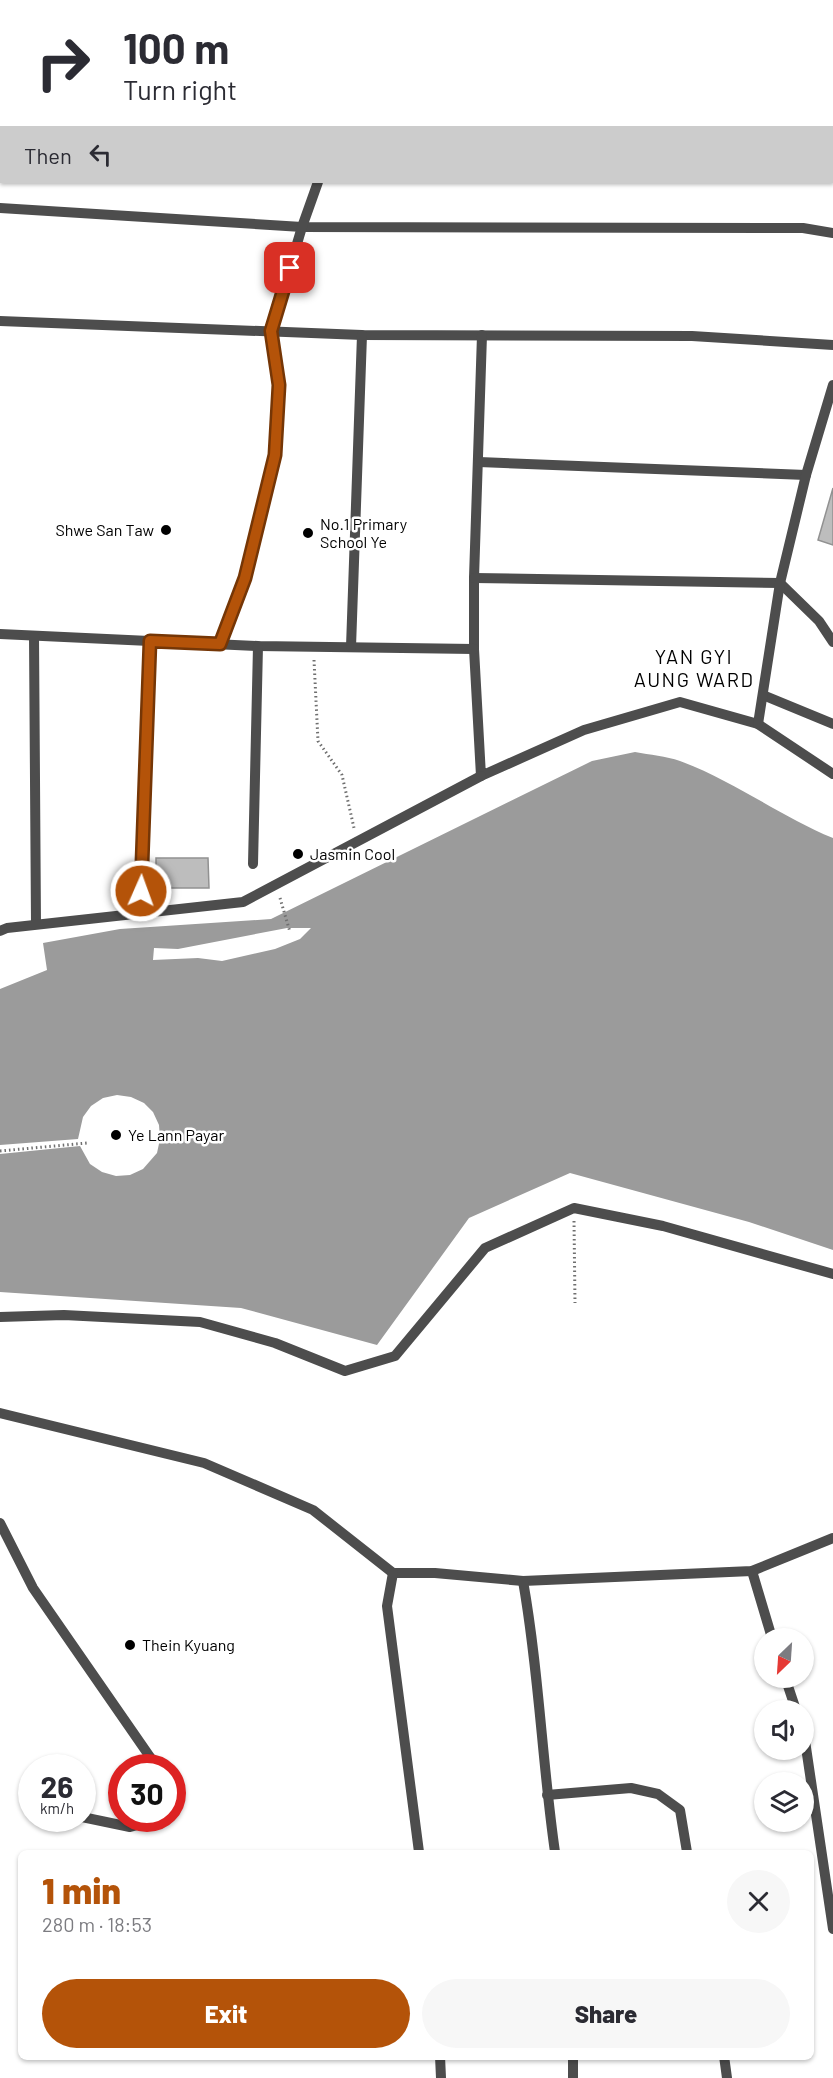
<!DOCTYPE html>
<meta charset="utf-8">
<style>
:root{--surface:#fff;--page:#f7f7f7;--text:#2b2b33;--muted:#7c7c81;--accent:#b45309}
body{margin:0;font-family:Barlow,sans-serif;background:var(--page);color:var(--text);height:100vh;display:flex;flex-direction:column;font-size:22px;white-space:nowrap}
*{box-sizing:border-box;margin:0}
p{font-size:20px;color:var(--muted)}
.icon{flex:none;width:33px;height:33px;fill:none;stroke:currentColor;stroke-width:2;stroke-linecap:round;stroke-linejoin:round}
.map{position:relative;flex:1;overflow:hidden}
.drawer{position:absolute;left:18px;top:1850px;width:796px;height:210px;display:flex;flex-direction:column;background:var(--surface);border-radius:9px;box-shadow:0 2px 4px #0004}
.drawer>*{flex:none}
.top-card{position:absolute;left:0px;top:0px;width:834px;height:183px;box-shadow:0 2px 4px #0004;background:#fff;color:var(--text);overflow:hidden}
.needle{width:39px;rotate:205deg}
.tools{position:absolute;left:754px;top:1628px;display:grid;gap:12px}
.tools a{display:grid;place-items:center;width:60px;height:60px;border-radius:50%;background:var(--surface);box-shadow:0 2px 4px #0004;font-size:30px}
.speed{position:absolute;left:18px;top:1754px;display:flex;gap:12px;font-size:30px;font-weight:700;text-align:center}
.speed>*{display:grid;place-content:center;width:78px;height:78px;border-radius:50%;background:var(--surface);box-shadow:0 2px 4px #0004;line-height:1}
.speed small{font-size:15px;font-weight:400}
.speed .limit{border:9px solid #d22;background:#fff;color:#111}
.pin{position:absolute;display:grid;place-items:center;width:51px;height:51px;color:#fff;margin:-26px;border-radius:12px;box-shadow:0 3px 9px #0006}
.me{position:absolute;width:66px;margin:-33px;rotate:2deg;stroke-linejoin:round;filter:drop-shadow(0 0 4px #0008)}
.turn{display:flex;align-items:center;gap:21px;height:126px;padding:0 24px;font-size:27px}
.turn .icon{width:78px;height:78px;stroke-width:2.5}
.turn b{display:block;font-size:42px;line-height:51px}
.then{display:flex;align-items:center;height:57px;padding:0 24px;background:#0003;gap:12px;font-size:22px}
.round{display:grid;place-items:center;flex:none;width:63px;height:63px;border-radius:32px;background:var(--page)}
.head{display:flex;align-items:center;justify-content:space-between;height:102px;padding:0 24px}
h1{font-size:36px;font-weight:800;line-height:45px;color:var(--accent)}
.button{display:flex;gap:12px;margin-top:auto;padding:12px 24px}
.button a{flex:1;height:69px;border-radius:36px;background:var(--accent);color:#fff;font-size:24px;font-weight:800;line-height:69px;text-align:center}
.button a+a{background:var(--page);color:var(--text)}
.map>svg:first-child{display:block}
.water{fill:#9b9b9b;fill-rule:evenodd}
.pier{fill:#fff}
.building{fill:#bdbdbd;stroke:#919191;stroke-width:1.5}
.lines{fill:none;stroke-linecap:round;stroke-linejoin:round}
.path{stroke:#6f6f6f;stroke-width:3;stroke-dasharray:1.5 3;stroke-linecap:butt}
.minor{stroke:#4d4d4d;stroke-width:10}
.route-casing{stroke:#753606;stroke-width:15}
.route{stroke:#b45309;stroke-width:10}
.poi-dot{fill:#000;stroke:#fff;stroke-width:2}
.labels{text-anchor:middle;stroke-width:5;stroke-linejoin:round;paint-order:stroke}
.poi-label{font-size:16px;fill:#000;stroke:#fff;text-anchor:start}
.quarter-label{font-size:20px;letter-spacing:1.5px;fill:#000;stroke:#fff}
</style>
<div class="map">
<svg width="833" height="2078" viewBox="0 0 833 2078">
<rect width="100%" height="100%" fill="#fff"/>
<!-- water -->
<path class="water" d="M635,752C650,755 666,756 680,761C734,781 780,816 833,838V1250L749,1222L570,1173L469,1218L377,1345L241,1308L0,1292V989L47,970L43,943L120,929L271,919L592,761ZM287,928H311L300,939L275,949L222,961L198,958L153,960L154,948L178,949Z"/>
<!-- pier -->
<path class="pier" d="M117,1095L131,1097L144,1103L153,1112L159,1125L160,1139L157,1153L143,1169L130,1175L116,1176L102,1172L90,1164L80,1146L0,1154V1145L78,1139L83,1117L91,1106L103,1098Z"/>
<!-- building -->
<g class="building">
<path d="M833,488V545L818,540Z"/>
<path d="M156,858H208L209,888H156Z"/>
</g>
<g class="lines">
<!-- path -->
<g class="path">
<path d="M314,660L318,741L342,775L354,828"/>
<path d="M280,898L290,932"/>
<path d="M0,1151L87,1143"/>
<path d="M574,1221L575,1303"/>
</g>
<!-- minor -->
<g class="minor">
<path d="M488,0L497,2"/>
<path d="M4,2L5,0"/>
<path d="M381,2L382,0"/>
<path d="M0,15L2,10"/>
<path d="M832,55H833"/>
<path d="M0,100H2"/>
<path d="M0,208L302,227L803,228L833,233"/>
<path d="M0,321L362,335L692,336L833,345"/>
<path d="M482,335L474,578V649L481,776L584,730L680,702L758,724L833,774"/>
<path d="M479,462L806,475"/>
<path d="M474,578L780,583L819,621L833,642"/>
<path d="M0,634L258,646L474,649"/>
<path d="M34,636L36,924"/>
<path d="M221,644L245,578L275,455L279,385L271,331L302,227L318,182"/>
<path d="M351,647L362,335"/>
<path d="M763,695L833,724"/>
<path d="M758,724L780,583L806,475L833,385"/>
<path d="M253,864L258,646"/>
<path d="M140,913L150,641"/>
<path d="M0,931L7,928L243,902L481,776"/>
<path d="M0,1317L64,1315L200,1322L275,1343L345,1371L395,1356L485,1248L574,1208L663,1226L833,1274"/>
<path d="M0,1413L204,1463L313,1510L393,1573H435L523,1581L752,1571L833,1538"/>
<path d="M0,1523L33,1588L157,1767"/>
<path d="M752,1571L772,1638"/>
<path d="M393,1573L387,1606L419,1852"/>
<path d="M523,1581C539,1671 542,1762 555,1852"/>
<path d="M785,1677L796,1710"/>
<path d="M804,1734L833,1929"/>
<path d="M172,1789V1793"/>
<path d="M547,1795L631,1788L658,1794L680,1810L687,1852"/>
<path d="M82,1817L130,1827L163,1818"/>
<path d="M440,2056L441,2078"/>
<path d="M573,2056V2078"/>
<path d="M724,2056L727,2078"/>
</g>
</g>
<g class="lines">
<!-- route casing -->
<g class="route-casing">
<path id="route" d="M141,891L150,641L220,644L245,578L275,455L279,385L271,331L290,268"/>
</g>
<!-- route -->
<use href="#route" class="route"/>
</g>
<!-- markers -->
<g class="poi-dot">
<circle cx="166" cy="530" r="6"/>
<circle cx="308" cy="533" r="6"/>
<circle cx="298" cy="854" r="6"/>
<circle cx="116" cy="1135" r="6"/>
<circle cx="130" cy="1645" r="6"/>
</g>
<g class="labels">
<!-- poi labels -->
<g class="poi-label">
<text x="320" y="530">No.1 Primary<tspan x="320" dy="18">School Ye</tspan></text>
<text x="154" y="536" text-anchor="end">Shwe San Taw</text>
<text x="310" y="860">Jasmin Cool</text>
<text x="128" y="1141">Ye Lann Payar</text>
<text x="142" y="1651">Thein Kyuang</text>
</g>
<!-- quarter labels -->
<g class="quarter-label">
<text x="694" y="664">YAN GYI<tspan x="694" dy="23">AUNG WARD</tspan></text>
</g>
</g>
</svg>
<div class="tools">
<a><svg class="needle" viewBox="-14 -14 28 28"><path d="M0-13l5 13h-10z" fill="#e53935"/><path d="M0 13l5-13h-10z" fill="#7c7c81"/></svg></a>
<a><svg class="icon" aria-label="sound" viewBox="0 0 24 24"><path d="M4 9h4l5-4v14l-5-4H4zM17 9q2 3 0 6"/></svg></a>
<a><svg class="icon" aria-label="layers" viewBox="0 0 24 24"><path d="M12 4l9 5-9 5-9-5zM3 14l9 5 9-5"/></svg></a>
</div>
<div class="speed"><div>26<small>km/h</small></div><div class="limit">30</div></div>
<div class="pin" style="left:290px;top:268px;background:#d93025"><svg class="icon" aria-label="arrive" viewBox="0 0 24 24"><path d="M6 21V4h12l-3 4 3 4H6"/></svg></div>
<svg class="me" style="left:141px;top:891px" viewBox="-20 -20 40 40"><circle r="17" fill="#b45309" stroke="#fff" stroke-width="3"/><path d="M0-11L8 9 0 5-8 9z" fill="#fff"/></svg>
<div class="top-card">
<div class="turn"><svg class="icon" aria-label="right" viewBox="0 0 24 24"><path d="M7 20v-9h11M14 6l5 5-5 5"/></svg><div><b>100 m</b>Turn right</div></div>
<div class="then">Then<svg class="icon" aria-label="left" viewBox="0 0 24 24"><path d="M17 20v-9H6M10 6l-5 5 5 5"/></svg></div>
</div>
<section class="drawer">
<div class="head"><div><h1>1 min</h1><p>280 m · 18:53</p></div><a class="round"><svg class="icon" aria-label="close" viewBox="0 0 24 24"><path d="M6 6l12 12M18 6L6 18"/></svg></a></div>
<div class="button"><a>Exit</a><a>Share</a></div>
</section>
</div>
